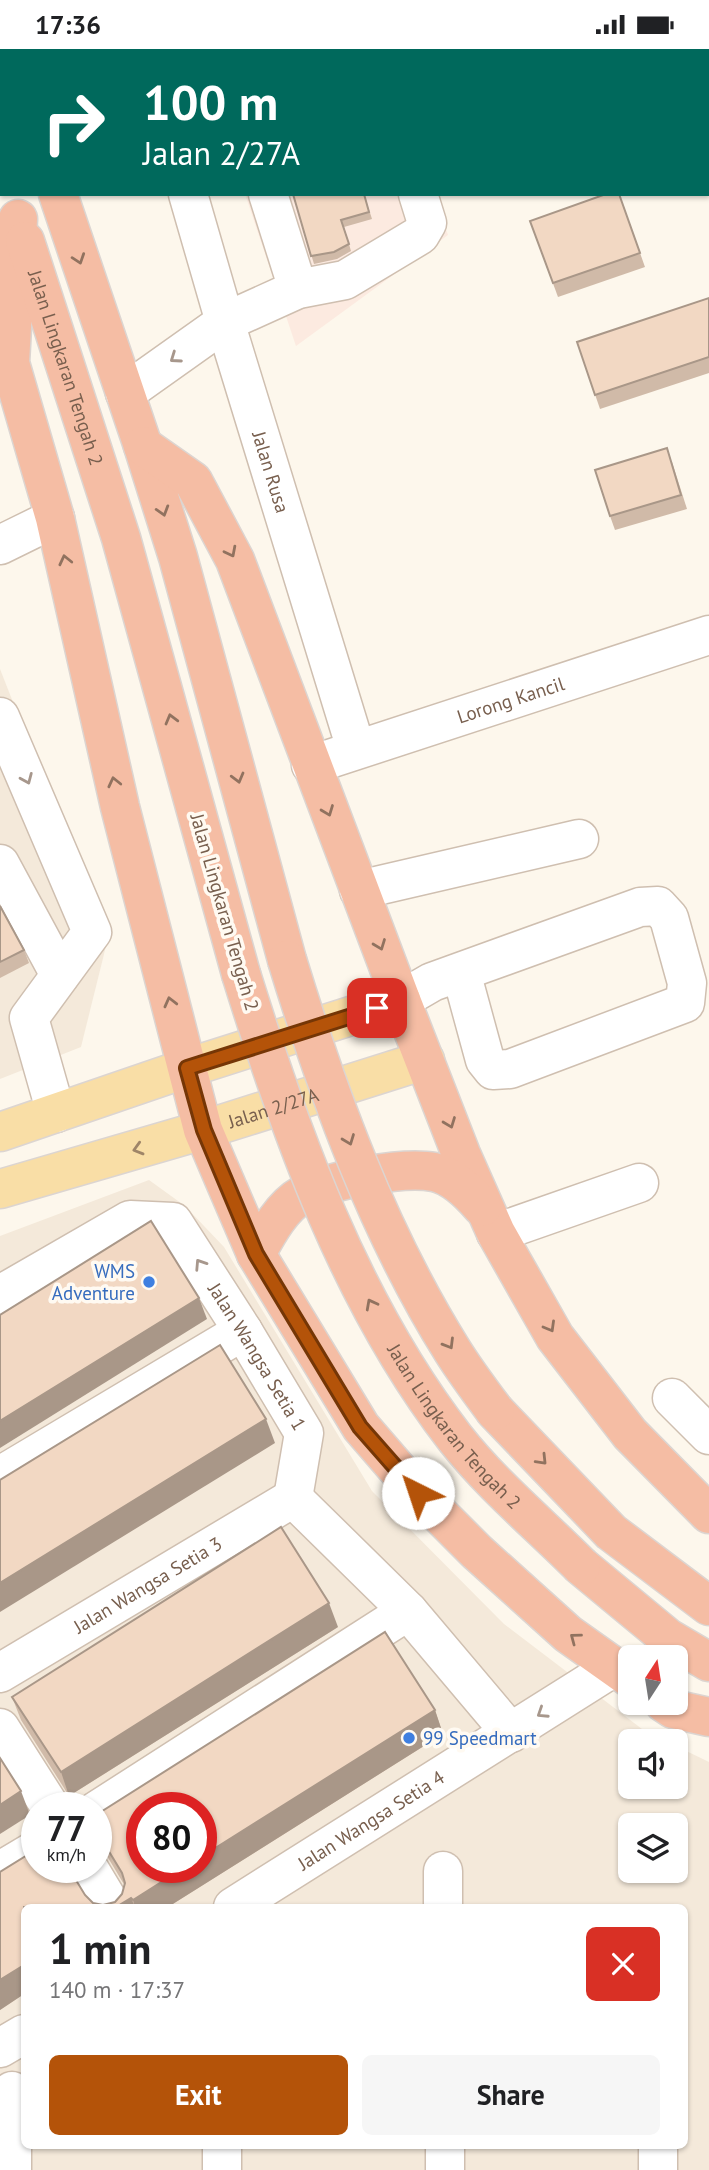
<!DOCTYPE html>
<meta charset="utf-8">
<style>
:root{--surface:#fff;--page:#f6f6f6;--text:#202124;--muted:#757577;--accent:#b45309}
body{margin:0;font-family:"PT Sans",sans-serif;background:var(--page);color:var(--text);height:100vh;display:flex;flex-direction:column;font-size:26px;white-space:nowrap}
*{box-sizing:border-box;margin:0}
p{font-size:23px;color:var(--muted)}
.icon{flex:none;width:38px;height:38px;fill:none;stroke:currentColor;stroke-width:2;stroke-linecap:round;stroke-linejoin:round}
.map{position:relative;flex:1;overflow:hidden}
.side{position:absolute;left:21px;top:1855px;width:667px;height:245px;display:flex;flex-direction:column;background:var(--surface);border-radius:10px;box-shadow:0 2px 5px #0004}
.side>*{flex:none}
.guide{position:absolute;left:0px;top:0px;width:710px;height:147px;box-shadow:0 2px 5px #0004;background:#00695c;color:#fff;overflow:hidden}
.needle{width:46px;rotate:12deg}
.tools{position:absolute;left:618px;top:1596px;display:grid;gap:14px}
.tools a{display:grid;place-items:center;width:70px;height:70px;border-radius:10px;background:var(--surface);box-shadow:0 2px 5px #0004;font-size:35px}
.speed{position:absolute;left:21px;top:1743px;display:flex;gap:14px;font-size:35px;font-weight:700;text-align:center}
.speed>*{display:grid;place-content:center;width:91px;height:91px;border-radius:50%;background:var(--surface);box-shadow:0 2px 5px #0004;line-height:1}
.speed small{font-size:18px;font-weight:400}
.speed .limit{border:10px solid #d22;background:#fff;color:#111}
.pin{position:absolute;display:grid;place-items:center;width:60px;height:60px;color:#fff;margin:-30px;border-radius:14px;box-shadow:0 4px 10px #0006}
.me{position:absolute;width:77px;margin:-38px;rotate:319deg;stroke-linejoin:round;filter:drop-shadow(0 0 5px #0008)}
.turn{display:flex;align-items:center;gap:24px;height:147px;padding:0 28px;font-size:32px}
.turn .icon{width:91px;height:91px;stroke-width:2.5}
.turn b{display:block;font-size:49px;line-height:60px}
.round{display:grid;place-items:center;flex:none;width:74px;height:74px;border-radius:10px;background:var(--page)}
.head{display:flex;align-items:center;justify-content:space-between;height:119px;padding:0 28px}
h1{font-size:42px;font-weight:700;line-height:52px}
.cta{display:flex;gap:14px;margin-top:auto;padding:14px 28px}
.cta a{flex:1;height:80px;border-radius:10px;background:var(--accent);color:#fff;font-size:28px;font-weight:700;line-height:80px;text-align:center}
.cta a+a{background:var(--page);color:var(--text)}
.status{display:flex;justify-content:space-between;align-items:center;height:49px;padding:0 35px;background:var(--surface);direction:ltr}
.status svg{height:19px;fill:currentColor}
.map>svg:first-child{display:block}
.residential{fill:#f4e9da;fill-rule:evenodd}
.commercial{fill:#fceae0}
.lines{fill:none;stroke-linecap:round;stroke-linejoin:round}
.minor-casing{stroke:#cfbfb0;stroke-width:41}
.major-casing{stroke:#dcd5d1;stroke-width:41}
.highway-casing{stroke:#dcd5d1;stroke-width:41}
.minor{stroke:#fff;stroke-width:38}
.major{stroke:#f9dea6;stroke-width:38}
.highway{stroke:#f5bda4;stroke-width:38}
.highway-bridge-casing{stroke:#dcd5d1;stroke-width:41;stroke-linecap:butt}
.highway-bridge{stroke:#f5bda4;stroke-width:38}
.wall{fill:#d0baa8}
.shaded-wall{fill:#a99788}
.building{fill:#f2d8c3;stroke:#a99788;stroke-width:2}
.oneway{stroke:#91725f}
.oneway2{stroke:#a7978c}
.oneway3{stroke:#9f8568}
.route-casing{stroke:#753606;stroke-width:18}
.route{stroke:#b45309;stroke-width:12}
.shop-dot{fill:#3f7fe0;stroke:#fffaf2;stroke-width:2.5}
.labels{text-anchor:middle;stroke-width:7;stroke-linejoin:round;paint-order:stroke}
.street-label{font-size:19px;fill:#785f4e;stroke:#fffaf2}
.shop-label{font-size:19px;fill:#366cbe;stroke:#fffaf2;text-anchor:end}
</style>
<div class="status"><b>17:36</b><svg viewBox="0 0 49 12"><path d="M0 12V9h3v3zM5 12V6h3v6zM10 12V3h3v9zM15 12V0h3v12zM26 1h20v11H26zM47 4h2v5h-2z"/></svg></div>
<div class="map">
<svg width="709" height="2121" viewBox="0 0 709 2121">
<rect width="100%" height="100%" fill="#fdf7ec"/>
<!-- residential -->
<g class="residential">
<path d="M0,620L107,893L81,998L0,1030Z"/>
<path d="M149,1131L185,1157L224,1198L372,1442L504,1575L642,1680L666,1692H630V1738H676V1697L709,1713V2121H0V1187ZM37,1759H96V1818H37ZM142,1759H201V1818H142ZM630,1776H676V1822H630ZM24,1858H684V2096H24Z"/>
</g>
<!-- commercial -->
<path class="commercial" d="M245,145H434L448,186L296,297Z"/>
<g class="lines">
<!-- minor casing -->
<g class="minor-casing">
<g id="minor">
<path d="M31,0L33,2"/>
<path d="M128,0L129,2"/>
<path d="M701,0L702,2"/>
<path id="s1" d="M188,145L225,273L356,700"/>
<path d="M268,145L298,240"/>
<path d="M125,344L225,273L298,240L345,231L420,186L427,174L418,145"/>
<path d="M0,496L55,469"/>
<path d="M0,668L92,883L29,969L56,1064"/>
<path id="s2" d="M311,716L709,586"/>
<path d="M0,815L60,926"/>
<path d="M359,841L579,790"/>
<path d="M401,951L432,933L640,858L658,857L669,869L687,934L685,954L510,1020L493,1021L485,1011L461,923"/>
<path d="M496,1184L639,1134"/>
<path id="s3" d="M0,1246L130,1171L173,1173L243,1282L304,1384L293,1449"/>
<path d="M672,1349L709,1386"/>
<path d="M0,1427L243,1282"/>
<path d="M293,1449L408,1562L511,1684"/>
<path id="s4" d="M0,1624L293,1449"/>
<path d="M0,1679L51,1759"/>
<path d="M96,1762L408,1562"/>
<path d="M88,1818L112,1858"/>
<path d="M0,1822L37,1800"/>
<path d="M443,1822V1858"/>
<path id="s5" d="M233,1858L614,1618"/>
<path d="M0,1999L24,1985"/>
<path d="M222,2096V2121"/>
<path d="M445,2096V2121"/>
<path d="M658,2096V2121"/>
<path d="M12,2121V2042"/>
</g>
</g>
<!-- major casing -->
<g class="major-casing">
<g id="major">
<path d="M0,1083L187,1019L401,951"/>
<path id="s6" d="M0,1140L203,1081L425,1011"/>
</g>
</g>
<!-- highway casing -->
<g class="highway-casing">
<g id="highway">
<path d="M10,0L11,2"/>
<path d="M0,116L2,121"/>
<path d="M58,145L143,397L178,508L287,911"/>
<path d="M18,170L10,314L55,469L120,758L187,1019L203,1081L223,1128L256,1205L361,1378L418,1444L477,1503L568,1585L630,1629"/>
<path id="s7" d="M25,192L121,489L241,925"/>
<path d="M143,397L193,432L235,511L401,951L461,1105L496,1184L555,1288L630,1385L709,1465"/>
<path d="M256,1205C267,1185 281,1158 302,1146C330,1131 403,1117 434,1123C452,1127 470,1144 482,1158"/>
<path d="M495,1362L611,1483L709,1557"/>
<path d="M581,1517L668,1589L709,1613"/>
<path d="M664,1654L673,1660L709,1668"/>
</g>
</g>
<!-- minor -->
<use href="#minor" class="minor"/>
<!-- major -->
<use href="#major" class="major"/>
<!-- highway -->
<use href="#highway" class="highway"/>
<!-- highway-bridge casing -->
<g class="highway-bridge-casing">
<g id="highway-bridge">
<path d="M287,911C328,1045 377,1181 452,1301C465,1322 480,1342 495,1362"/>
<path id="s8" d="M241,925C291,1086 350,1253 455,1389C492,1436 539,1475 581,1517"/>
</g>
</g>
<!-- highway-bridge -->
<use href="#highway-bridge" class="highway-bridge"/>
</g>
<!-- wall -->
<g class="wall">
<path d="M293,145H364L372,170L344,178L351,202L337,210L314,215Z"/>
<path d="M619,145L645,218L558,248L530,172Z"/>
<path d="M709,249V324L600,360L577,293Z"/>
<path d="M672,413L687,460L615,481L610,467Z"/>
<path d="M0,857L24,901L29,914L0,929Z"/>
<path d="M338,1578L69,1747L21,1671L12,1648Z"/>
<path d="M435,1661L443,1685L168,1858H24V1945L0,1961V1823L85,1846L93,1854L103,1856L115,1853L122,1845L125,1837L107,1807L99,1799L96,1798V1766Z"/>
</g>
<!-- shaded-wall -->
<g class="shaded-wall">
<path d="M199,1249L207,1270L0,1399V1372Z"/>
<path d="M266,1370L275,1394L0,1563V1534Z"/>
<path d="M329,1554L338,1578L69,1747L61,1723Z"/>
<path d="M435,1661L443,1685L168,1858H135L133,1851L185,1818H201V1808Z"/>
<path d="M21,1742L30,1766L0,1785V1756Z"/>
<path d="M131,1849L135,1858H116Z"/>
<path d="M24,1916V1945L0,1961V1931Z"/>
</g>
<!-- building -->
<g class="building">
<path d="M478,0H567V2H479Z"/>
<path d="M293,145H364L369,163L341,171L349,195L334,203L311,207Z"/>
<path d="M606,145H619L640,204L553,234L530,172Z"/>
<path d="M709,249V308L595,346L577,293Z"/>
<path d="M667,399L681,446L610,467L595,421Z"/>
<path d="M0,857L24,901L0,913Z"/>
<path d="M151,1172L199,1249L0,1372V1266Z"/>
<path d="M220,1296L266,1370L0,1534V1431Z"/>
<path d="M281,1478L329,1554L61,1723L12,1648Z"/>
<path d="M385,1583L435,1661L201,1808V1759H142V1818H185L133,1851L131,1849L116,1858H24V1916L0,1931V1823L37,1800V1818H68L85,1846L93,1854L103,1856L115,1853L122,1845L125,1834L122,1824L96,1781V1766Z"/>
<path d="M0,1709L21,1742L0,1756Z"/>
</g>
<!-- one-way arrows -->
<defs><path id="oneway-chevron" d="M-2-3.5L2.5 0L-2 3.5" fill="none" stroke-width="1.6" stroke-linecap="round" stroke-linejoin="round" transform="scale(1.75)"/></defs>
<g class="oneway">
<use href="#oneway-chevron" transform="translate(79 210) rotate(71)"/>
<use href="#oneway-chevron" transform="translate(163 462) rotate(73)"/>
<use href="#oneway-chevron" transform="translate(231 503) rotate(63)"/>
<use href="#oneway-chevron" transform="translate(65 511) rotate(-103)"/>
<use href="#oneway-chevron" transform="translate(171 670) rotate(-105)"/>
<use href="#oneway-chevron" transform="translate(238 729) rotate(75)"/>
<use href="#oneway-chevron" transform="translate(114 733) rotate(-103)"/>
<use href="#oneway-chevron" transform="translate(328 762) rotate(69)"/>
<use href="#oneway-chevron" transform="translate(380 896) rotate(69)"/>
<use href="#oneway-chevron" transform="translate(170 953) rotate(-104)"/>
<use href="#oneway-chevron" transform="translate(450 1074) rotate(69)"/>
<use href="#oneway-chevron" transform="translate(349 1091) rotate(69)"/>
<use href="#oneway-chevron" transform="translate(371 1255) rotate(-118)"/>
<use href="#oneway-chevron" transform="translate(550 1278) rotate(60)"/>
<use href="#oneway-chevron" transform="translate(449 1295) rotate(59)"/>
<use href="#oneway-chevron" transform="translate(542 1411) rotate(46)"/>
<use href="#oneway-chevron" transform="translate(575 1589) rotate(-143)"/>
</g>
<g class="oneway2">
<use href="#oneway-chevron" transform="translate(175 309) rotate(145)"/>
<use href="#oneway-chevron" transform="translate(27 730) rotate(67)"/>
<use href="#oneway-chevron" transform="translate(200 1215) rotate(-123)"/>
<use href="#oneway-chevron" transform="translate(542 1664) rotate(147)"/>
</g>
<use class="oneway3" href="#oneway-chevron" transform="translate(138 1100) rotate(164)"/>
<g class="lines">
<!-- route casing -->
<g class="route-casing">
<path id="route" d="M377,959L187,1019L204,1081L256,1205L360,1378L418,1444"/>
</g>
<!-- route -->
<use href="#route" class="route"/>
</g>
<!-- markers -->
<g class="shop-dot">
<circle cx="149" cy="1233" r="7"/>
<circle cx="409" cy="1689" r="7"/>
</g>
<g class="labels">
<!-- street labels -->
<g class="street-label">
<text dy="7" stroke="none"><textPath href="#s7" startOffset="133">Jalan Lingkaran Tengah 2</textPath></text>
<text dy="7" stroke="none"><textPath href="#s1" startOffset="290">Jalan Rusa</textPath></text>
<text dy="7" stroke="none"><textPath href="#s2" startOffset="210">Lorong Kancil</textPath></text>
<text transform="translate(225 863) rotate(74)" y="7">Jalan Lingkaran Tengah 2</text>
<text dy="7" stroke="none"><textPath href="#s6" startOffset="285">Jalan 2/27A</textPath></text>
<text dy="7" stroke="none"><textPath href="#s3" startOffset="352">Jalan Wangsa Setia 1</textPath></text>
<text dy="7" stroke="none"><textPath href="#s8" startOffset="504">Jalan Lingkaran Tengah 2</textPath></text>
<text dy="7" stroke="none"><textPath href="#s4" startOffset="172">Jalan Wangsa Setia 3</textPath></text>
<text dy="7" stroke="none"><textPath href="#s5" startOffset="163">Jalan Wangsa Setia 4</textPath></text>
</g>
<!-- shop labels -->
<g class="shop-label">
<text x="135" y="1229">WMS<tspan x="135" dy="22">Adventure</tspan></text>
<text x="423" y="1696" text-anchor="start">99 Speedmart</text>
</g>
</g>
</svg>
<div class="tools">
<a><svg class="needle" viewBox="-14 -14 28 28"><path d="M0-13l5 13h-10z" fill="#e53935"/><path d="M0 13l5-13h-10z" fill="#757577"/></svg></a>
<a><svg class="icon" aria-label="sound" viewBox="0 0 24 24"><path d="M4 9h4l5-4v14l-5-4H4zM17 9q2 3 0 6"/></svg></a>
<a><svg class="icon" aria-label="layers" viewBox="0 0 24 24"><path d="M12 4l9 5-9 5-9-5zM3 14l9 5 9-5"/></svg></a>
</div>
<div class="speed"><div>77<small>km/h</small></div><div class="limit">80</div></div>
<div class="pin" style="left:377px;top:959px;background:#d93025"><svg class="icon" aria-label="arrive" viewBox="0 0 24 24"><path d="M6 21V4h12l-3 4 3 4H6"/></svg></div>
<svg class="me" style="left:418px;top:1444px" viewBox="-20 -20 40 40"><circle r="19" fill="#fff"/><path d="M0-13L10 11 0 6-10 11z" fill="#b45309"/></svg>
<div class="guide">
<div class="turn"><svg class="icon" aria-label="right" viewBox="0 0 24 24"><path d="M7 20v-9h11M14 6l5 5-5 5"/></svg><div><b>100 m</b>Jalan 2/27A</div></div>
</div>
<section class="side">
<div class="head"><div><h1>1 min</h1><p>140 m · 17:37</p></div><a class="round" style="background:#d93025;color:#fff"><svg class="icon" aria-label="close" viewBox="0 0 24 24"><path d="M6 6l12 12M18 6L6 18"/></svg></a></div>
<div class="cta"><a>Exit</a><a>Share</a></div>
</section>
</div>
